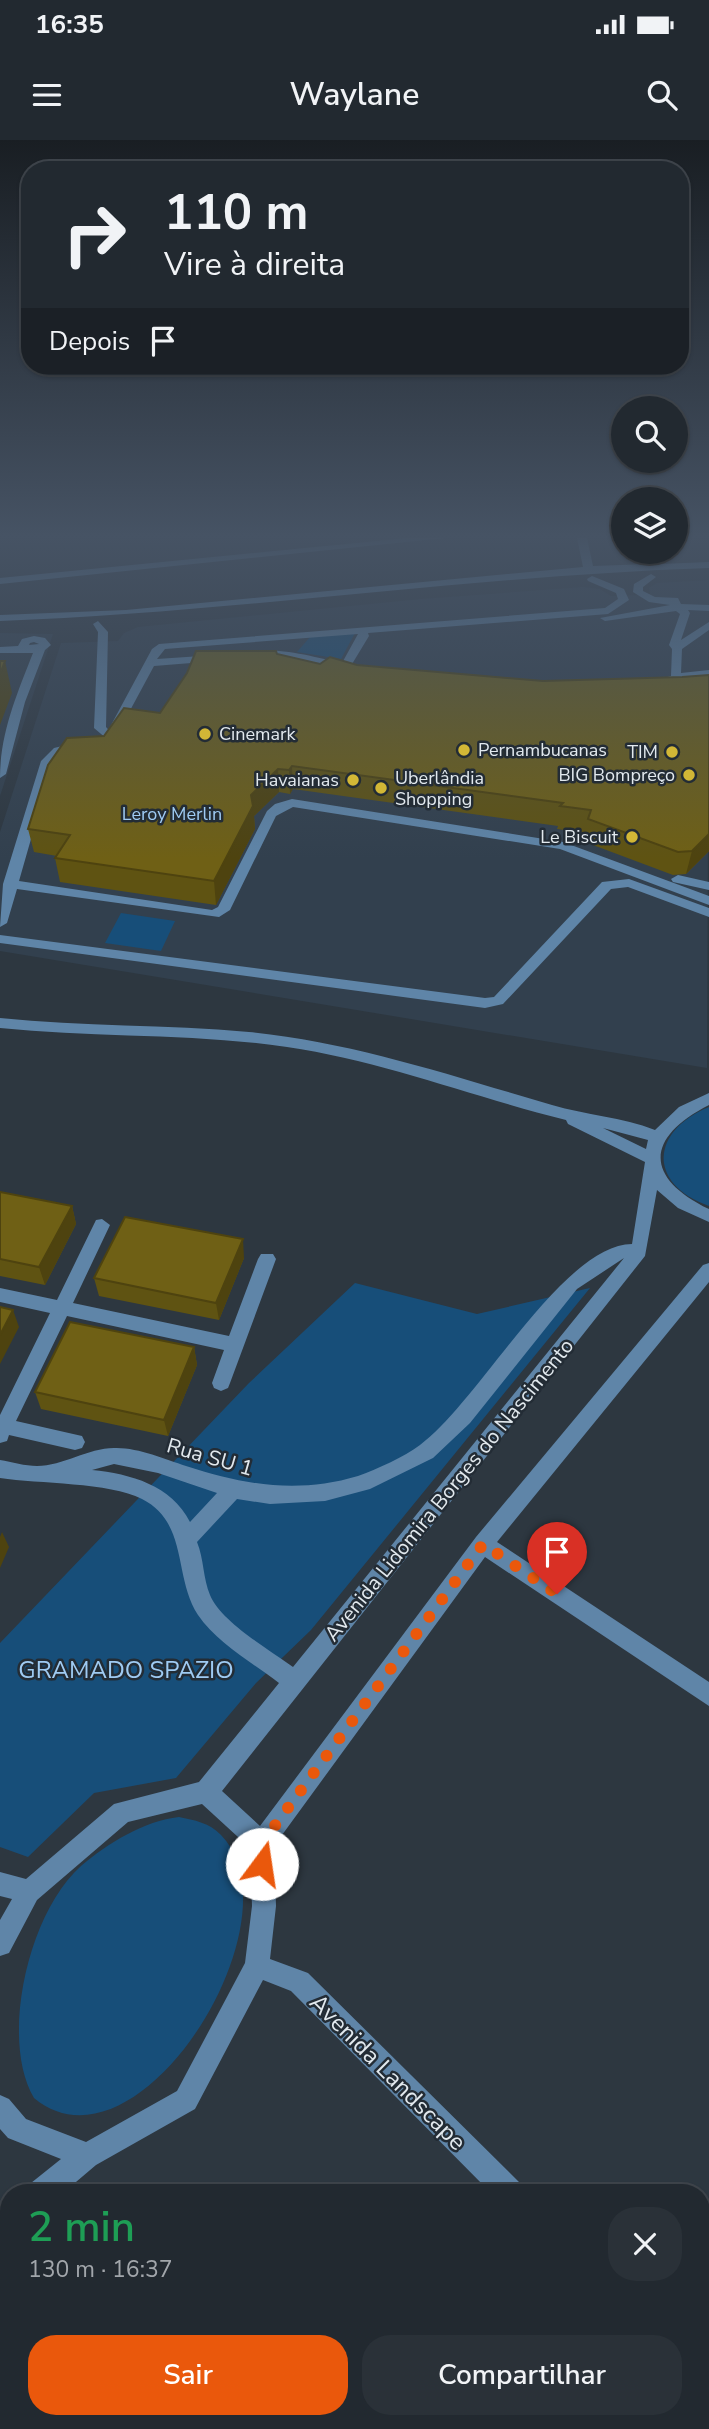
<!DOCTYPE html>
<html lang="pt">
<meta charset="utf-8">
<style>
:root{--surface:#222930;--page:#2a3138;--text:#f1f3f6;--muted:#a2a6ab;--line:#3f454c;--accent:#ea580c}
body{margin:0;font-family:"Nunito Sans",sans-serif;background:var(--page);color:var(--text);height:100vh;display:flex;flex-direction:column;font-size:26px;white-space:nowrap}
*{box-sizing:border-box;margin:0}
p{font-size:23px;color:var(--muted)}
.icon{flex:none;width:38px;height:38px;fill:none;stroke:currentColor;stroke-width:2;stroke-linecap:round;stroke-linejoin:round}
.map{position:relative;flex:1;overflow:hidden}
.side{position:absolute;left:0px;top:2044px;width:710px;height:245px;display:flex;flex-direction:column;background:var(--surface);border-radius:28px 28px 0 0;box-shadow:0 2px 5px #0004,0 0 0 2px var(--line)}
.side>*{flex:none}
.hud{position:absolute;left:21px;top:21px;width:668px;height:214px;border-radius:28px;box-shadow:0 2px 5px #0004,0 0 0 2px var(--line);background:#222930;color:var(--text);overflow:hidden}
.fabs{position:absolute;left:611px;top:256px;display:grid;gap:14px}
.fabs a{display:grid;place-items:center;width:77px;height:77px;border-radius:50%;background:var(--surface);box-shadow:0 2px 5px #0004,0 0 0 2px var(--line);font-size:35px}
.pin{position:absolute;display:grid;place-items:center;width:60px;height:60px;color:#fff;margin:-72px -30px;border-radius:50% 50% 50% 0;rotate:-45deg;box-shadow:0 0 7px #0007}
.pin .icon{rotate:45deg}
.me{position:absolute;width:77px;margin:-38px;rotate:14deg;stroke-linejoin:round;filter:drop-shadow(0 0 5px #0008)}
.turn{display:flex;align-items:center;gap:24px;height:147px;padding:0 28px;font-size:32px}
.turn .icon{width:91px;height:91px;stroke-width:2.5}
.turn b{display:block;font-size:49px;line-height:60px}
.then{display:flex;align-items:center;height:66px;padding:0 28px;background:#0003;gap:14px;font-size:26px}
.round{display:grid;place-items:center;flex:none;width:74px;height:74px;border-radius:28px;background:var(--page)}
.head{display:flex;align-items:center;justify-content:space-between;height:119px;padding:0 28px}
h1{font-size:42px;font-weight:600;line-height:52px;color:#1e9e55}
.action{display:flex;gap:14px;margin-top:auto;padding:14px 28px}
.action a{flex:1;height:80px;border-radius:28px;background:var(--accent);color:#fff;font-size:28px;font-weight:600;line-height:80px;text-align:center}
.action a+a{background:var(--page);color:var(--text)}
.status{display:flex;justify-content:space-between;align-items:center;height:49px;padding:0 35px;background:var(--surface);direction:ltr}
.status svg{height:19px;fill:currentColor}
header{display:flex;justify-content:space-between;align-items:center;height:91px;padding:0 28px;background:var(--surface);font-size:32px;font-weight:600}
.map>svg:first-child{display:block}
.built{fill:#32404e}
.green{fill:#174e79}
.lines{fill:none;stroke-linecap:round;stroke-linejoin:round}
.minor{fill:#5f85a8;fill-rule:evenodd}
.wall{fill:#5f5312}
.shaded-wall{fill:#4e430f}
.building{fill:#6f6015;stroke:#4e430f;stroke-width:2}
.route{stroke:#ea580c;stroke-width:12;stroke-dasharray:0 21.6}
.poi-dot{fill:#d2b736;stroke:#232c35;stroke-width:2.5}
.labels{text-anchor:middle;stroke-width:5;stroke-linejoin:round;paint-order:stroke}
.far-poi-label{font-size:18px;fill:#e2e9ee;stroke:#232c35;text-anchor:end}
.far-park-label{font-size:18px;fill:#9fcbf3;stroke:#232c35}
.street-label{font-size:21px;fill:#e2e9ee;stroke:#232c35}
.near-park-label{font-size:24px;fill:#9fcbf3;stroke:#232c35}
.near-street-label{font-size:24px;fill:#e2e9ee;stroke:#232c35}
</style>
<div class="status"><b>16:35</b><svg viewBox="0 0 49 12"><path d="M0 12V9h3v3zM5 12V6h3v6zM10 12V3h3v9zM15 12V0h3v12zM26 1h20v11H26zM47 4h2v5h-2z"/></svg></div>
<header><svg class="icon" aria-label="menu" viewBox="0 0 24 24"><path d="M4 6h16M4 12h16M4 18h16"/></svg>Waylane<svg class="icon" aria-label="search" viewBox="0 0 24 24"><circle cx="10" cy="10" r="6"/><path d="M15 15l6 6"/></svg></header>
<div class="map">
<svg width="709" height="2289" viewBox="0 0 709 2289">
<rect width="100%" height="100%" fill="#2d3740"/>
<!-- built -->
<g class="built">
<path d="M709,440L707,928L0,811V692L61,503L118,501L124,493L138,487L421,459L583,447L600,449L611,456L641,455L650,454L649,448L657,443Z"/>
<path d="M0,493L53,494L0,656Z"/>
</g>
<!-- green -->
<g class="green">
<path d="M355,493L341,519L297,512L310,497Z"/>
<path d="M121,773L175,781L161,811L105,803Z"/>
<path d="M709,967V1066C647,1044 650,991 709,967Z"/>
<path d="M355,1143L477,1174L590,1148L311,1490L256,1543L176,1638L94,1653L28,1717L0,1707V1503L249,1243Z"/>
<path d="M179,1677C194,1680 210,1683 221,1695C303,1779 138,2045 34,1958C0,1901 27,1774 81,1726C108,1703 144,1681 179,1677Z"/>
</g>
<g class="lines">
<!-- minor -->
<g class="minor">
<path d="M407,398H445L0,444V438Z"/>
<path d="M577,398H587L593,426L650,424L638,411H649L661,424L709,422V428C472,436 237,472 0,481V475L126,470L583,427Z"/>
<path d="M651,434L656,437L643,447V451L655,457L678,458L681,464L709,465V471L688,470L690,473L681,500L709,482V490L682,509L681,533L709,530V536L657,545L651,542L671,536L672,509L669,505L680,474L676,471L605,481L600,478L670,465L649,462L633,452L634,444Z"/>
<path d="M592,436L624,449L629,460L608,474L368,493L369,496L349,529L345,530L284,518H255L250,515C267,503 321,519 342,523L358,494L165,509L157,519L216,515L221,518L216,521L154,526L120,589L110,587L152,509L159,504L605,468L618,459L616,453L588,441L587,439Z"/>
<path d="M98,481L108,492L106,587L113,595L107,599L94,588L98,492L93,484Z"/>
<path d="M34,496L45,498L51,505L45,510L25,562L6,634L0,638C0,593 17,554 33,513H0V507L18,506L22,499ZM34,502L39,504L29,505L30,503Z"/>
<path d="M79,602L85,606L83,609L62,614L53,622L19,741L212,770L218,767L267,671L275,664L292,659L563,702L709,756V765L560,709L293,667L276,676L230,770L219,777L17,749L7,783L0,787L3,744L41,621L54,608Z"/>
<path d="M678,735L709,742V750L673,742L671,739Z"/>
<path d="M629,739L709,768V777L628,747L611,749L503,864L485,868L0,803V795L485,858L494,857L602,742Z"/>
<path d="M0,878C83,887 166,884 249,892C352,902 452,936 552,965C586,975 622,977 655,990L679,967L709,953V965C646,997 643,1037 709,1069V1082L678,1068L657,1050L645,1116L222,1651L260,1686L476,1397L703,1125L709,1123V1142L497,1402L709,1542V1566L485,1417L274,1706L276,1766L270,1819L308,1833L520,2043L523,2053H491L291,1851L263,1840L195,1969L96,2025L63,2053H28L31,2043L61,2019L8,1998L0,1989V1955L9,1959L26,1979L86,2002L177,1951L245,1823L252,1766L250,1708L202,1664L128,1682L37,1760L9,1813L0,1816V1780L12,1759L0,1756V1732L26,1739L114,1664L199,1642L279,1543C253,1523 217,1503 198,1475C173,1437 189,1383 142,1359C109,1342 39,1344 0,1338V1320C12,1322 25,1326 37,1326C63,1326 88,1308 114,1308C137,1307 165,1319 186,1326C244,1345 298,1354 358,1336C377,1329 404,1317 420,1305C478,1263 563,1104 632,1104L645,1022L568,984L566,980C473,957 383,921 287,907C192,893 96,898 0,888ZM603,988L648,1000L646,1009ZM624,1118L293,1527C270,1510 221,1482 210,1455C203,1439 204,1419 197,1402L237,1359L270,1364L325,1361L370,1349L433,1318L470,1283L577,1149ZM114,1324L158,1333L217,1353L190,1382C171,1345 131,1334 92,1330Z"/>
<path d="M102,1079L110,1085L73,1163L229,1196L258,1119L261,1114H273L276,1119L230,1243L228,1248L221,1251L214,1248L212,1243L224,1210L67,1176L16,1281L82,1296L85,1302L82,1308L75,1310L9,1295L7,1301L0,1303V1275L50,1173L0,1162V1148L57,1160L96,1080Z"/>
<path d="M9,2065V2096L0,2100V2069Z"/>
<path d="M702,2207L709,2210V2240L702,2237Z"/>
</g>
</g>
<!-- wall -->
<g class="wall">
<path d="M277,514L709,711L686,734L673,735L585,702L586,693L557,689L558,686L293,649L290,654L279,652L254,676L255,689L216,765L60,742L55,718L57,716L34,712L28,689L104,596L160,573Z"/>
<path d="M0,1052L72,1066L76,1084L45,1145L0,1136Z"/>
<path d="M244,1118L219,1180L99,1156L94,1138Z"/>
<path d="M194,1207L197,1225L168,1296L41,1269L35,1252Z"/>
</g>
<!-- shaded-wall -->
<g class="shaded-wall">
<path d="M5,521L12,553L0,585V534Z"/>
<path d="M292,626L293,649L290,654L289,630Z"/>
<path d="M278,629L279,652L254,676L255,689L216,765L214,741L251,655Z"/>
<path d="M709,694V711L686,734L692,711Z"/>
<path d="M72,1066L76,1084L45,1145L39,1127Z"/>
<path d="M243,1099L244,1118L219,1180L216,1163Z"/>
<path d="M13,1170L19,1187L0,1224V1195Z"/>
<path d="M194,1207L197,1225L168,1296L164,1280Z"/>
<path d="M2,1392L9,1407L0,1428V1397Z"/>
</g>
<!-- building -->
<g class="building">
<path d="M196,511H276L277,514L320,524L330,517L357,525L543,541L682,537L709,535V694L692,711L678,712L588,679L591,670L560,666L563,663L292,626L289,630L278,629L251,655L253,666L214,741L55,718L70,695L28,689L48,625L67,598L104,596L124,568L160,573L187,533Z"/>
<path d="M0,521H5L0,534Z"/>
<path d="M0,1052L72,1066L39,1127L0,1119Z"/>
<path d="M125,1077L243,1099L216,1163L94,1138Z"/>
<path d="M0,1167L13,1170L0,1195Z"/>
<path d="M70,1182L194,1207L164,1280L35,1252Z"/>
</g>
<!-- sky -->
<linearGradient id="sky" x2="0" y2="1"><stop stop-color="#191e23"/><stop offset="0.55" stop-color="#465364"/><stop offset="1" stop-color="#465364" stop-opacity="0"/></linearGradient>
<rect width="709" height="719" fill="url(#sky)"/>
<g class="lines">
<!-- route -->
<path class="route" d="M262,1724V1703L483,1404L557,1454"/>
</g>
<!-- markers -->
<g class="poi-dot">
<circle cx="205" cy="594" r="7"/>
<circle cx="464" cy="610" r="7"/>
<circle cx="672" cy="612" r="7"/>
<circle cx="689" cy="635" r="7"/>
<circle cx="353" cy="640" r="7"/>
<circle cx="381" cy="648" r="7"/>
<circle cx="632" cy="697" r="7"/>
</g>
<g class="labels">
<!-- far-poi labels -->
<g class="far-poi-label">
<text x="219" y="600" text-anchor="start">Cinemark</text>
<text x="478" y="616" text-anchor="start">Pernambucanas</text>
<text x="658" y="618">TIM</text>
<text x="675" y="641">BIG Bompreço</text>
<text x="395" y="644" text-anchor="start">Uberlândia<tspan x="395" dy="21">Shopping</tspan></text>
<text x="339" y="646">Havaianas</text>
<text x="618" y="703">Le Biscuit</text>
</g>
<!-- far-park labels -->
<g class="far-park-label">
<text x="172" y="680">Leroy Merlin</text>
</g>
<!-- street labels -->
<g class="street-label">
<text transform="translate(210 1317) rotate(16)" y="7">Rua SU 1</text>
<text transform="translate(449 1350) rotate(-51)" y="7">Avenida Lidomira Borges do Nascimento</text>
</g>
<!-- near-park labels -->
<g class="near-park-label">
<text x="126" y="1538">GRAMADO SPAZIO</text>
</g>
<!-- near-street labels -->
<g class="near-street-label">
<text transform="translate(388 1932) rotate(45)" y="8">Avenida Landscape</text>
</g>
</g>
</svg>
<div class="fabs">
<a><svg class="icon" aria-label="search" viewBox="0 0 24 24"><circle cx="10" cy="10" r="6"/><path d="M15 15l6 6"/></svg></a>
<a><svg class="icon" aria-label="layers" viewBox="0 0 24 24"><path d="M12 4l9 5-9 5-9-5zM3 14l9 5 9-5"/></svg></a>
</div>
<div class="pin" style="left:557px;top:1454px;background:#d93025"><svg class="icon" aria-label="arrive" viewBox="0 0 24 24"><path d="M6 21V4h12l-3 4 3 4H6"/></svg></div>
<svg class="me" style="left:262px;top:1724px" viewBox="-20 -20 40 40"><circle r="19" fill="#fff"/><path d="M0-13L10 11 0 6-10 11z" fill="#ea580c"/></svg>
<div class="hud">
<div class="turn"><svg class="icon" aria-label="right" viewBox="0 0 24 24"><path d="M7 20v-9h11M14 6l5 5-5 5"/></svg><div><b>110 m</b>Vire à direita</div></div>
<div class="then">Depois<svg class="icon" aria-label="arrive" viewBox="0 0 24 24"><path d="M6 21V4h12l-3 4 3 4H6"/></svg></div>
</div>
<section class="side">
<div class="head"><div><h1>2 min</h1><p>130 m · 16:37</p></div><a class="round"><svg class="icon" aria-label="close" viewBox="0 0 24 24"><path d="M6 6l12 12M18 6L6 18"/></svg></a></div>
<div class="action"><a>Sair</a><a>Compartilhar</a></div>
</section>
</div>
